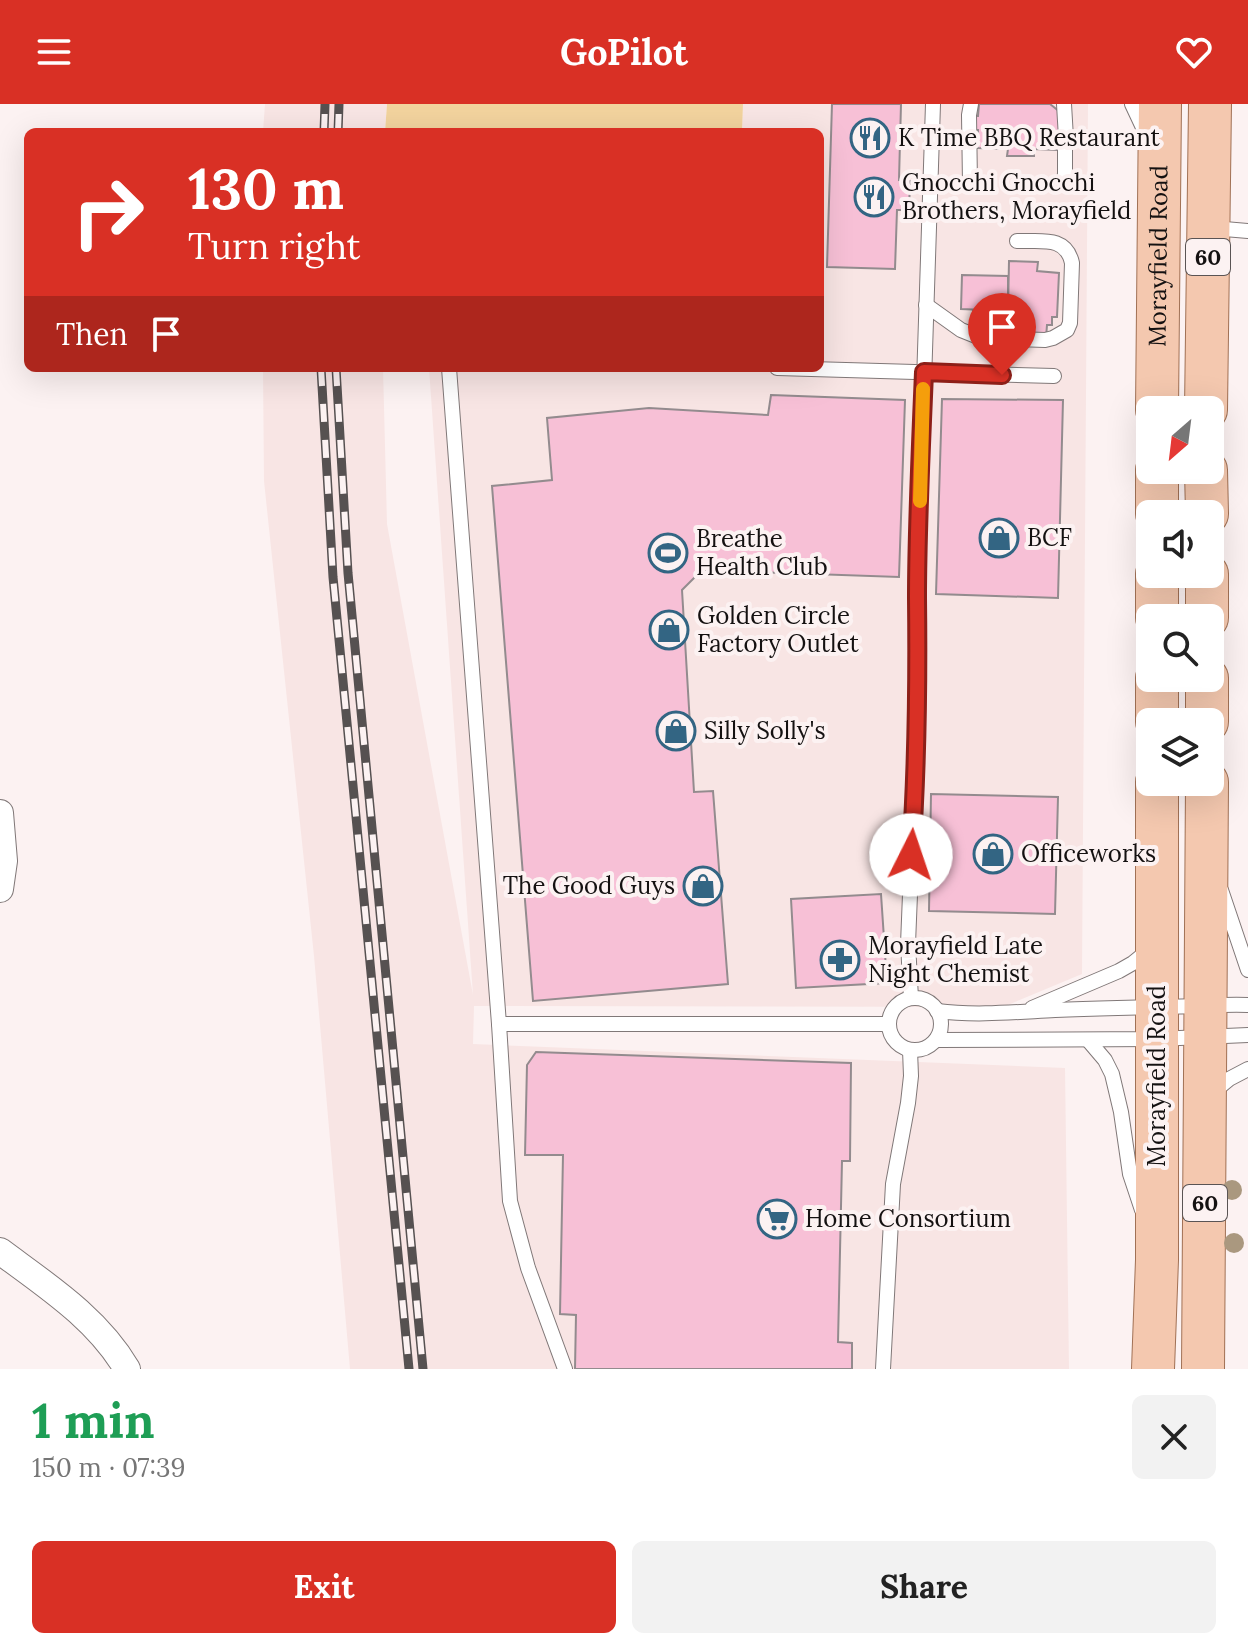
<!DOCTYPE html>
<meta charset="utf-8">
<style>
:root{--surface:#fff;--page:#f2f2f2;--text:#222;--muted:#767676;--accent:#d93025}
body{margin:0;font-family:Lora,serif;background:var(--page);color:var(--text);height:100vh;display:flex;flex-direction:column;font-size:30px;white-space:nowrap}
*{box-sizing:border-box;margin:0}
p{font-size:26px;color:var(--muted)}
.icon{flex:none;width:44px;height:44px;fill:none;stroke:currentColor;stroke-width:2;stroke-linecap:round;stroke-linejoin:round}
.map{position:relative;height:1265px;overflow:hidden}
.drawer{display:flex;flex-direction:column;background:var(--surface);flex:1}
.drawer>*{flex:none}
.top-card{position:absolute;left:24px;top:24px;width:800px;height:244px;border-radius:12px;box-shadow:0 8px 32px #0002;background:#d93025;color:#fff;overflow:hidden}
.needle{width:52px;rotate:208deg}
.fabs{position:absolute;left:1136px;top:292px;display:grid;gap:16px}
.fabs a{display:grid;place-items:center;width:88px;height:88px;border-radius:12px;background:var(--surface);box-shadow:0 8px 32px #0002;font-size:40px}
.pin{position:absolute;display:grid;place-items:center;width:68px;height:68px;color:#fff;margin:-82px -34px;border-radius:50% 50% 50% 0;rotate:-45deg;box-shadow:0 0 8px #0007}
.pin .icon{rotate:45deg}
.me{position:absolute;width:88px;margin:-44px;rotate:4deg;stroke-linejoin:round;filter:drop-shadow(0 0 6px #0008)}
.turn{display:flex;align-items:center;gap:28px;height:168px;padding:0 32px;font-size:36px}
.turn .icon{width:104px;height:104px;stroke-width:2.5}
.turn b{display:block;font-size:56px;line-height:68px}
.then{display:flex;align-items:center;height:76px;padding:0 32px;background:#0003;gap:16px;font-size:30px}
.round{display:grid;place-items:center;flex:none;width:84px;height:84px;border-radius:12px;background:var(--page)}
.summary{display:flex;align-items:center;justify-content:space-between;height:136px;padding:0 32px}
h1{font-size:48px;font-weight:800;line-height:60px;color:#1e9e55}
.primary-button{display:flex;gap:16px;margin-top:auto;padding:16px 32px}
.primary-button a{flex:1;height:92px;border-radius:12px;background:var(--accent);color:#fff;font-size:32px;font-weight:800;line-height:92px;text-align:center}
.primary-button a+a{background:var(--page);color:var(--text)}
header{display:flex;justify-content:space-between;align-items:center;height:104px;padding:0 32px;background:var(--accent);color:#fff;font-size:36px;font-weight:800}
.map>svg:first-child{display:block}
.built{fill:#f8e5e4}
.green{fill:#f2d39e}
.building{fill:#f7c0d6;stroke:#938b8e;stroke-width:2}
.lines{fill:none;stroke-linecap:round;stroke-linejoin:round}
.service-casing{stroke:#807878;stroke-width:16}
.minor-casing{stroke:#807878;stroke-width:28}
.primary-casing{stroke:#a17155;stroke-width:44}
.service{stroke:#fff;stroke-width:14}
.minor{stroke:#fff;stroke-width:26}
.primary{stroke:#f4c8af;stroke-width:42}
.rail-casing{stroke:#565151;stroke-width:9}
.rail{stroke:#fcf2f2;stroke-width:6;stroke-dasharray:18;stroke-linecap:butt}
.tree{fill:#aa987f}
.route-casing{stroke:#8d1f18;stroke-width:20}
.route{stroke:#d93025;stroke-width:14}
.slow{stroke:#f59e0b;stroke-width:14}
.labels{text-anchor:middle;stroke-width:8;stroke-linejoin:round;paint-order:stroke}
.shield{fill:#fcf2f2;stroke:#5a5454;stroke-width:2}
.shield-label{font-size:22px;font-weight:bold;fill:#141111}
.poi-label{font-size:24px;fill:#141111;stroke:#fcf2f2;text-anchor:start}
.street-label{font-size:24px;fill:#141111;stroke:#fcf2f2}
</style>
<header><svg class="icon" aria-label="menu" viewBox="0 0 24 24"><path d="M4 6h16M4 12h16M4 18h16"/></svg>GoPilot<svg class="icon" aria-label="heart" viewBox="0 0 24 24"><path d="M12 20l-8-8c-3-5 5-10 8-4 3-6 11-1 8 4z"/></svg></header>
<div class="map">
<svg width="1248" height="1265" viewBox="0 0 1248 1265">
<rect width="100%" height="100%" fill="#fcf2f2"/>
<!-- built -->
<g class="built">
<path d="M265,0H387L385,28H263Z"/>
<path d="M743,0H1088L1082,870L1003,903L474,902L473,940L1065,964L1069,1265H350L314,852L264,377L263,264H383L387,420L473,891L429,264H820V28H742Z"/>
</g>
<!-- green -->
<path class="green" d="M387,0H743L742,28H385Z"/>
<!-- building -->
<g class="building">
<path d="M832,0H901L899,76L910,77L909,106H897L895,165L827,163Z"/>
<path d="M1050,0L1060,8L1069,34L1058,46L1034,45V52H1007L1008,45L978,44V26H971L970,12H978L979,0Z"/>
<path d="M1009,157L1038,158L1037,167L1059,169L1057,213H1052V221H1047L1046,234L1033,233L1034,221L994,219V231H982V219H973V206L1008,207Z"/>
<path d="M962,171L1008,172V207L961,205Z"/>
<path d="M771,291L905,296L899,473L702,466L682,486L694,688L713,687L728,880L533,897L492,382L552,376L547,314L649,304L768,311Z"/>
<path d="M942,295L1063,296L1058,494L936,490Z"/>
<path d="M931,690L1058,693L1055,810L929,807Z"/>
<path d="M881,790L887,879L796,884L791,795Z"/>
<path d="M536,948L851,959L850,1057H842L838,1238L852,1239V1265H575L576,1211L560,1210L563,1051H525L527,961Z"/>
</g>
<g class="lines">
<!-- service casing -->
<g class="service-casing">
<g id="service">
<path d="M1064,0L1066,34"/>
<path d="M1132,0L1147,32"/>
<path d="M1063,79L1065,70V43"/>
<path d="M970,80L969,11L971,0"/>
<path d="M1213,124L1248,127"/>
<path d="M926,201L961,226L981,234L1045,236L1053,234L1067,226L1070,219L1072,159C1066,131 1040,138 1017,137"/>
<path d="M449,264L499,920H888"/>
<path d="M777,264L1054,272"/>
<path d="M1221,786L1248,866"/>
<circle cx="915" cy="920" r="26"/>
<path d="M911,894L908,840L916,642L919,534L917,494L933,0"/>
<path d="M1032,904L1119,867L1133,859L1149,846"/>
<path d="M937,907C976,912 1016,908 1055,906C1105,904 1155,903 1205,902C1219,901 1233,900 1248,901"/>
<path d="M499,920L510,1097L528,1164L565,1265"/>
<path d="M936,936L1157,935L1248,931"/>
<path d="M1088,936L1105,956L1112,970L1121,1008L1130,1070L1142,1106"/>
<path d="M1212,989L1229,975L1248,965"/>
<path d="M883,1265L893,1080L908,999L911,972L910,946"/>
</g>
</g>
<!-- minor casing -->
<g class="minor-casing">
<g id="minor">
<path d="M0,709L4,757L0,785"/>
<path d="M0,1147C47,1182 97,1214 127,1265"/>
</g>
</g>
<!-- primary casing -->
<g class="primary-casing">
<g id="primary">
<path id="s1" d="M1157,306L1160,0"/>
<path d="M1206,306L1210,0"/>
<path d="M1157,366V410"/>
<path d="M1206,366L1207,410"/>
<path d="M1157,470V514"/>
<path d="M1207,514V470"/>
<path d="M1157,574V618"/>
<path d="M1207,618V574"/>
<path d="M1153,1265L1157,1156V678"/>
<path d="M1203,1265L1207,678"/>
</g>
</g>
<!-- service -->
<use href="#service" class="service"/>
<!-- minor -->
<use href="#minor" class="minor"/>
<!-- primary -->
<use href="#primary" class="primary"/>
<!-- rail casing -->
<g class="rail-casing">
<g id="rail">
<path d="M324,28L325,0"/>
<path d="M338,28L339,0"/>
<path d="M321,264L333,473L409,1265"/>
<path d="M336,264L348,469L423,1265"/>
</g>
</g>
<!-- rail -->
<use href="#rail" class="rail"/>
</g>
<!-- trees -->
<g class="tree">
<circle cx="1232" cy="1086" r="10"/>
<circle cx="1234" cy="1139" r="10"/>
</g>
<g class="lines">
<!-- route casing -->
<g class="route-casing">
<path id="route" d="M911,751C917,665 918,580 917,494C917,419 921,344 924,268L1002,271"/>
</g>
<!-- route -->
<use href="#route" class="route"/>
<!-- slow -->
<path class="slow" d="M920,397L923,285"/>
</g>
<!-- icons -->
<defs>
<g id="restaurant-ring" transform="scale(2)"><circle r="9.5" fill="#fcf2f2" stroke="#336583" stroke-width="1.5"/><path d="M-5-6h1v4h1v-4h1v4h1v-4h1v5L-1.5 .5V6h-2V.5L-5-1ZM5-6V6H3V1.5H1.5Q1.5-4 5-6Z" fill="#336583"/></g>
<g id="shop-ring" transform="scale(2)"><circle r="9.5" fill="#fcf2f2" stroke="#336583" stroke-width="1.5"/><path d="M-5-2.5h2.3a2.7 3.5 0 0 1 5.4 0H5L5.5 6h-11ZM-1.5-2.5h3a1.5 2.3 0 0 0-3 0Z" fill="#336583"/></g>
<g id="stadium-ring" transform="scale(2)"><circle r="9.5" fill="#fcf2f2" stroke="#336583" stroke-width="1.5"/><path d="M0-5a6.5 5 0 1 0 0 10a6.5 5 0 1 0 0-10ZM-3.5-1.8h7v3.6h-7Z" fill="#336583"/></g>
<g id="pharmacy-ring" transform="scale(2)"><circle r="9.5" fill="#fcf2f2" stroke="#336583" stroke-width="1.5"/><path d="M-2-6h4v4h4v4h-4v4h-4v-4h-4v-4h4Z" fill="#336583"/></g>
<g id="supermarket-ring" transform="scale(2)"><circle r="9.5" fill="#fcf2f2" stroke="#336583" stroke-width="1.5"/><path d="M-6-5.5h2.5l.6 2H6L4.5 2H-2.5L-4.4-4H-6ZM-1.5 3.2a1.3 1.3 0 1 0 .1 0ZM3 3.2a1.3 1.3 0 1 0 .1 0Z" fill="#336583"/></g>
</defs>
<g fill-rule="evenodd">
<use href="#restaurant-ring" x="870" y="34"/>
<use href="#restaurant-ring" x="874" y="93"/>
<use href="#shop-ring" x="999" y="434"/>
<use href="#stadium-ring" x="668" y="449"/>
<use href="#shop-ring" x="669" y="526"/>
<use href="#shop-ring" x="676" y="627"/>
<use href="#shop-ring" x="993" y="750"/>
<use href="#shop-ring" x="703" y="782"/>
<use href="#pharmacy-ring" x="840" y="856"/>
<use href="#supermarket-ring" x="777" y="1115"/>
</g>
<g class="labels">
<!-- shield labels -->
<g class="shield">
<rect x="1186" y="135" width="44" height="36" rx="6"/>
<rect x="1183" y="1081" width="44" height="36" rx="6"/>
</g>
<g class="shield-label">
<text x="1208" y="161">60</text>
<text x="1205" y="1107">60</text>
</g>
<!-- poi labels -->
<g class="poi-label">
<text x="898" y="42">K Time BBQ Restaurant</text>
<text x="902" y="87">Gnocchi Gnocchi<tspan x="902" dy="28">Brothers, Morayfield</tspan></text>
<text x="1027" y="442">BCF</text>
<text x="696" y="443">Breathe<tspan x="696" dy="28">Health Club</tspan></text>
<text x="697" y="520">Golden Circle<tspan x="697" dy="28">Factory Outlet</tspan></text>
<text x="704" y="635">Silly Solly's</text>
<text x="1021" y="758">Officeworks</text>
<text x="675" y="790" text-anchor="end">The Good Guys</text>
<text x="868" y="850">Morayfield Late<tspan x="868" dy="28">Night Chemist</tspan></text>
<text x="805" y="1123">Home Consortium</text>
</g>
<!-- street labels -->
<g class="street-label">
<text dy="8" stroke="none"><textPath href="#s1" startOffset="154">Morayfield Road</textPath></text>
<text transform="translate(1157 972) rotate(-90)" y="8">Morayfield Road</text>
</g>
</g>
</svg>
<div class="fabs">
<a><svg class="needle" viewBox="-14 -14 28 28"><path d="M0-13l5 13h-10z" fill="#e53935"/><path d="M0 13l5-13h-10z" fill="#767676"/></svg></a>
<a><svg class="icon" aria-label="sound" viewBox="0 0 24 24"><path d="M4 9h4l5-4v14l-5-4H4zM17 9q2 3 0 6"/></svg></a>
<a><svg class="icon" aria-label="search" viewBox="0 0 24 24"><circle cx="10" cy="10" r="6"/><path d="M15 15l6 6"/></svg></a>
<a><svg class="icon" aria-label="layers" viewBox="0 0 24 24"><path d="M12 4l9 5-9 5-9-5zM3 14l9 5 9-5"/></svg></a>
</div>
<div class="pin" style="left:1002px;top:271px;background:#d93025"><svg class="icon" aria-label="arrive" viewBox="0 0 24 24"><path d="M6 21V4h12l-3 4 3 4H6"/></svg></div>
<svg class="me" style="left:911px;top:751px" viewBox="-20 -20 40 40"><circle r="19" fill="#fff"/><path d="M0-13L10 11 0 6-10 11z" fill="#d93025"/></svg>
<div class="top-card">
<div class="turn"><svg class="icon" aria-label="right" viewBox="0 0 24 24"><path d="M7 20v-9h11M14 6l5 5-5 5"/></svg><div><b>130 m</b>Turn right</div></div>
<div class="then">Then<svg class="icon" aria-label="arrive" viewBox="0 0 24 24"><path d="M6 21V4h12l-3 4 3 4H6"/></svg></div>
</div>
</div>
<section class="drawer">
<div class="summary"><div><h1>1 min</h1><p>150 m · 07:39</p></div><a class="round"><svg class="icon" aria-label="close" viewBox="0 0 24 24"><path d="M6 6l12 12M18 6L6 18"/></svg></a></div>
<div class="primary-button"><a>Exit</a><a>Share</a></div>
</section>
